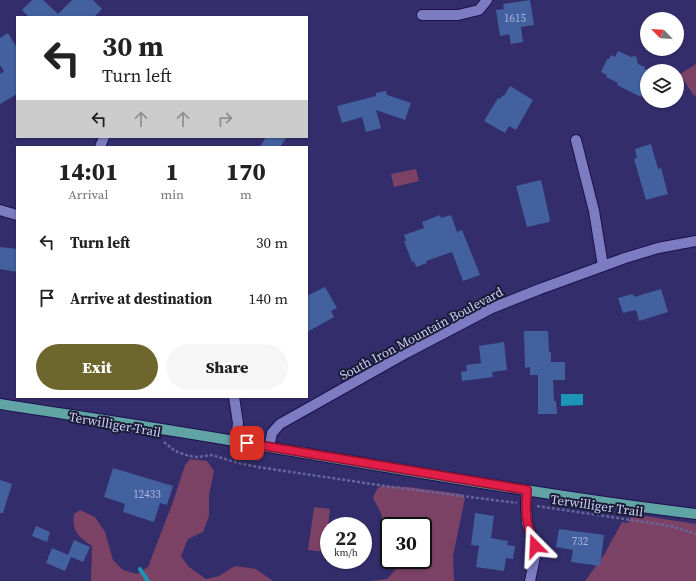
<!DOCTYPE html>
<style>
:root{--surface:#fff;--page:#f6f6f6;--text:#222;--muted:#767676;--accent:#6d672d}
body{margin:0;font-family:"Source Serif 4",serif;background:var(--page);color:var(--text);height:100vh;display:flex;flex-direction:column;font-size:15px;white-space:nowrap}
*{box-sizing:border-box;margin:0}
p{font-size:13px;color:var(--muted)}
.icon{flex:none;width:22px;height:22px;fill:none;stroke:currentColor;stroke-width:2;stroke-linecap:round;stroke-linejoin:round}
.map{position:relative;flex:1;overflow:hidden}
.side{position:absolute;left:16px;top:146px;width:292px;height:252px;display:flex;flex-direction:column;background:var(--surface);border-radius:0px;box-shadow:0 1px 3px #0004}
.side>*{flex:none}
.hud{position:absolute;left:16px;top:16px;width:292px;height:122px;border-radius:0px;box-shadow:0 1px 3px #0004;background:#fff;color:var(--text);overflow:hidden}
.needle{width:26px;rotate:295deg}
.tools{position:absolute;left:640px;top:12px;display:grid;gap:8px}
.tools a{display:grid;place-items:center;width:44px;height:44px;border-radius:50%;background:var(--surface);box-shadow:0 1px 3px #0004;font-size:20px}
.speed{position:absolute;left:320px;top:517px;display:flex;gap:8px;font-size:20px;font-weight:700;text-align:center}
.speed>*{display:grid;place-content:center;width:52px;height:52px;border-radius:50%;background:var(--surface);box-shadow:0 1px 3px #0004;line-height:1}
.speed small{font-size:10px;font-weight:400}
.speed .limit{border:2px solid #111;border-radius:6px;background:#fff;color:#111}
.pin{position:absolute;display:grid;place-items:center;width:34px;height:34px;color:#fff;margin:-17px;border-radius:8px;box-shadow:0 2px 6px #0006}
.me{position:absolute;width:44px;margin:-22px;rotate:339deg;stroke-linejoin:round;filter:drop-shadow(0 0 3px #0008)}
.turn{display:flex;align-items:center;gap:14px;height:84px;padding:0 20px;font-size:18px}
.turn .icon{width:52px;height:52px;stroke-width:2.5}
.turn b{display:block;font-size:28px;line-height:34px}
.lanes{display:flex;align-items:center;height:38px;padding:0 20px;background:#0003;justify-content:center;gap:20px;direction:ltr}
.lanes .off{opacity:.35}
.eta{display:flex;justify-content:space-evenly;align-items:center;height:68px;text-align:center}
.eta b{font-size:24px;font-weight:800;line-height:28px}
.primary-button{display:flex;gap:8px;margin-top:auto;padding:8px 20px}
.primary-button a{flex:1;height:46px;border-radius:24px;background:var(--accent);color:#fff;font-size:16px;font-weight:800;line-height:46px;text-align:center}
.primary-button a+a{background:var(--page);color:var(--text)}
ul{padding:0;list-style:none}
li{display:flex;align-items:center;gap:12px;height:56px;padding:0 20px}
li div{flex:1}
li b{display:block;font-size:15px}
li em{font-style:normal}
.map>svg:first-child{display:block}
.green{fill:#7c4266}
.water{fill:#1b95b8}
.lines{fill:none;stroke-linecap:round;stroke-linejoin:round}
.stream{stroke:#1b95b8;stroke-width:4}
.building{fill:#43619e}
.minor-casing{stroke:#1c114e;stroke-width:12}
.major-casing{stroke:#1c114e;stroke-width:12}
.path{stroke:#68659b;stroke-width:2.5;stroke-dasharray:3 2;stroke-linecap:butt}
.minor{stroke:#7d7cc2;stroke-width:10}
.major{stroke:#61a4a5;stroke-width:10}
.route-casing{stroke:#92132f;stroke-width:10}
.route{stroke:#e11d48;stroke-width:7}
.labels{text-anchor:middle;stroke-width:4;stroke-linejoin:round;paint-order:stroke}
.number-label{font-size:11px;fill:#acb4e0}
.street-label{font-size:13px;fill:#cfd0f6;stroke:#1c1b37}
</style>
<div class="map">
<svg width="696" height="581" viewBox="0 0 696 581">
<rect width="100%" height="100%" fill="#332d6c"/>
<!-- green -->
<g class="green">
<path d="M696,64V95L694,96L680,74Z"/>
<path d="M416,169L419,181L394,187L391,174Z"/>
<path d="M190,459L207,461L214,471L209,495V516L203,532L188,539L181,556L189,567L206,579L219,576L235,566L256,569L273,581H91L92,546C80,538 71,531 74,514L80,510L95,517L105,532L113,560L123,570L137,574L148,567L174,499L185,465Z"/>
<path d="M381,486L408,487L461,494L465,498L453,556L454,581H370L387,579L396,569L397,560H423V526H389V544L382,539L380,528L382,515L373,498L377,489Z"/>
<path d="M314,507L330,509L325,552L308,550Z"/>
<path d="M632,514L696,524V581H585L604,555L622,522L628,523Z"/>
</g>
<!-- water -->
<path class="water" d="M561,394H583V405L561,406Z"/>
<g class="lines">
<!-- stream -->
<path class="stream" d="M140,569L148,581"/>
</g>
<!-- building -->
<g class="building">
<path d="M32,0H43L58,14L72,0H93L102,9L94,17H29L22,10Z"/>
<path d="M530,0L534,25L521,27L523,42L511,44L509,34L500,36L496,10L504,9L503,4Z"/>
<path d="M8,33L17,48V94L0,104V74L4,71L0,65V38Z"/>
<path d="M618,51L631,57L636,56L638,64L645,67L644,69L647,70V85L641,97L617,85L618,83L606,77L607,75L601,72L607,59H609L611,55L615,57Z"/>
<path d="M510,86L533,100L516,130L509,126L505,133L484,121L498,98L500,99L503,95L504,96Z"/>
<path d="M386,91L387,95L411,103L405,120L376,110L381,128L366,132L362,117L342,123L337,106L376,96V93Z"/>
<path d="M266,137H287L280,147H260Z"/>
<path d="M651,144L658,169L661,168L668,194L646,200L634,159L637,158L635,149Z"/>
<path d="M541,180L550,220L549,222L527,227L516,186Z"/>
<path d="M440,215L441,218L451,215L457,232L462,230L480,275L463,281L452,252L426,261L427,263L416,267L414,261L412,262L404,241H406L404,235L424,228L422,222Z"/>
<path d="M0,247L17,249V272L0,269Z"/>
<path d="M325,287L337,308L331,311L334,317L307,332V296Z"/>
<path d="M661,289L668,312L639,321L636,310L623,313L618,298L633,294L634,297Z"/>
<path d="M524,331H548L549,352H551V362H565V380H553L554,401H556L557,414H538V375H530V367L525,368Z"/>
<path d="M504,342L507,370L492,372L493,377L462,381L461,372L467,371L466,365L481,363L479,346Z"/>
<path d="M113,468L173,486L167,505L160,503L154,522L123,512L125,504L104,497Z"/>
<path d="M0,480L12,484L3,513H0Z"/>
<path d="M475,513L494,516L491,538L508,541L507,545L515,546L513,559L506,558L504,571L476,567L479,546L471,545Z"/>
<path d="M36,526L50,532L47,542L32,536Z"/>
<path d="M559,529L604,535L600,566L571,562L573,550L556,547Z"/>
<path d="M74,540L90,547L83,562L71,557L65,571L46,563L52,548L68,555Z"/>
</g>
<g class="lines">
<!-- minor casing -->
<g class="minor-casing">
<g id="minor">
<path d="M422,15H458L479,10L487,0"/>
<path d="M576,140L594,211L603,266"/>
<path d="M100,147L104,137"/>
<path d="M0,210L17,215"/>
<path d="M234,397L238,423L236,441"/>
<path d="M269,447L272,433L280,424L408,352L492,308L540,289L625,258L658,248L696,241"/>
<path d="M527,490L526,505L527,523L535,546L536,552L530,581"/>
</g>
</g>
<!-- major casing -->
<g class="major-casing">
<path id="major" d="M0,404C90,418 180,431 269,447C411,471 553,497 696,514"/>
</g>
<!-- path -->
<g class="path">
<path d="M164,442L175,451L189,456L197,457L212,455L238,463L258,467L392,487L517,503"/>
<path d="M537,506L671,526L696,534"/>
</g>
<!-- minor -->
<use href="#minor" class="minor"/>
<!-- major -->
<use href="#major" class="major"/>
</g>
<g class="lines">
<!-- route casing -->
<g class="route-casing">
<path id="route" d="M247,443L527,490C525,514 526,524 535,546"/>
</g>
<!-- route -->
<use href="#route" class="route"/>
</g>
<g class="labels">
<!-- number labels -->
<g class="number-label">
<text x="515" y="22">1615</text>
<text x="147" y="498">12433</text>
<text x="580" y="545">732</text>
</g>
<!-- street labels -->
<g class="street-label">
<text transform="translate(421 333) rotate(-28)" y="5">South Iron Mountain Boulevard</text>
<text transform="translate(115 424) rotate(10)" y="5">Terwilliger Trail</text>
<text transform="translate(597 505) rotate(8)" y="5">Terwilliger Trail</text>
</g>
</g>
</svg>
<div class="tools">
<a><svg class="needle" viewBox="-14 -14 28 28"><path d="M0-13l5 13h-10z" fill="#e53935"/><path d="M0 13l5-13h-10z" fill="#767676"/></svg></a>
<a><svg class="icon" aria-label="layers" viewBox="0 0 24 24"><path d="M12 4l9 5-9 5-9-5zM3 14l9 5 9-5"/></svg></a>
</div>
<div class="speed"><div>22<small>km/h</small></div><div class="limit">30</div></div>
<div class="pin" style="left:247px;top:443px;background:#d93025"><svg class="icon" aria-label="arrive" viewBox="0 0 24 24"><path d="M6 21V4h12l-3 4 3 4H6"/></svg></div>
<svg class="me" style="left:535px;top:546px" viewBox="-20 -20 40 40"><path d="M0-17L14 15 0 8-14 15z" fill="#e11d48" stroke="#fff" stroke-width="4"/></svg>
<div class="hud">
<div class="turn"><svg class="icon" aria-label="left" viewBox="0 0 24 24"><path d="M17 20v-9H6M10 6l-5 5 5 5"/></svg><div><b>30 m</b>Turn left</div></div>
<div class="lanes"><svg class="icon" aria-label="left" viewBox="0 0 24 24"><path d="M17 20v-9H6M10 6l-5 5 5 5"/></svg><svg class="icon off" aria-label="ahead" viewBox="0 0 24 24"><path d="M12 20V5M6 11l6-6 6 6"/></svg><svg class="icon off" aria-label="ahead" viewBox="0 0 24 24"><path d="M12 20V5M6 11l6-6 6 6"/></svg><svg class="icon off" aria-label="right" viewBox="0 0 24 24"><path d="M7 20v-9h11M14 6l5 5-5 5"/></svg></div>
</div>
<section class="side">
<div class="eta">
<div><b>14:01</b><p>Arrival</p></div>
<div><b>1</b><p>min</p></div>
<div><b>170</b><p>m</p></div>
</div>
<ul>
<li><svg class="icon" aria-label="left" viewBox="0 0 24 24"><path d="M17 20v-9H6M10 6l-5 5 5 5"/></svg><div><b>Turn left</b></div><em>30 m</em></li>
<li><svg class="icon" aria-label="arrive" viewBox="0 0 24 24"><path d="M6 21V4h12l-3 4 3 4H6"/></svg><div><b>Arrive at destination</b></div><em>140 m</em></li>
</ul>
<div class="primary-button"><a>Exit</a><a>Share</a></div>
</section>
</div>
